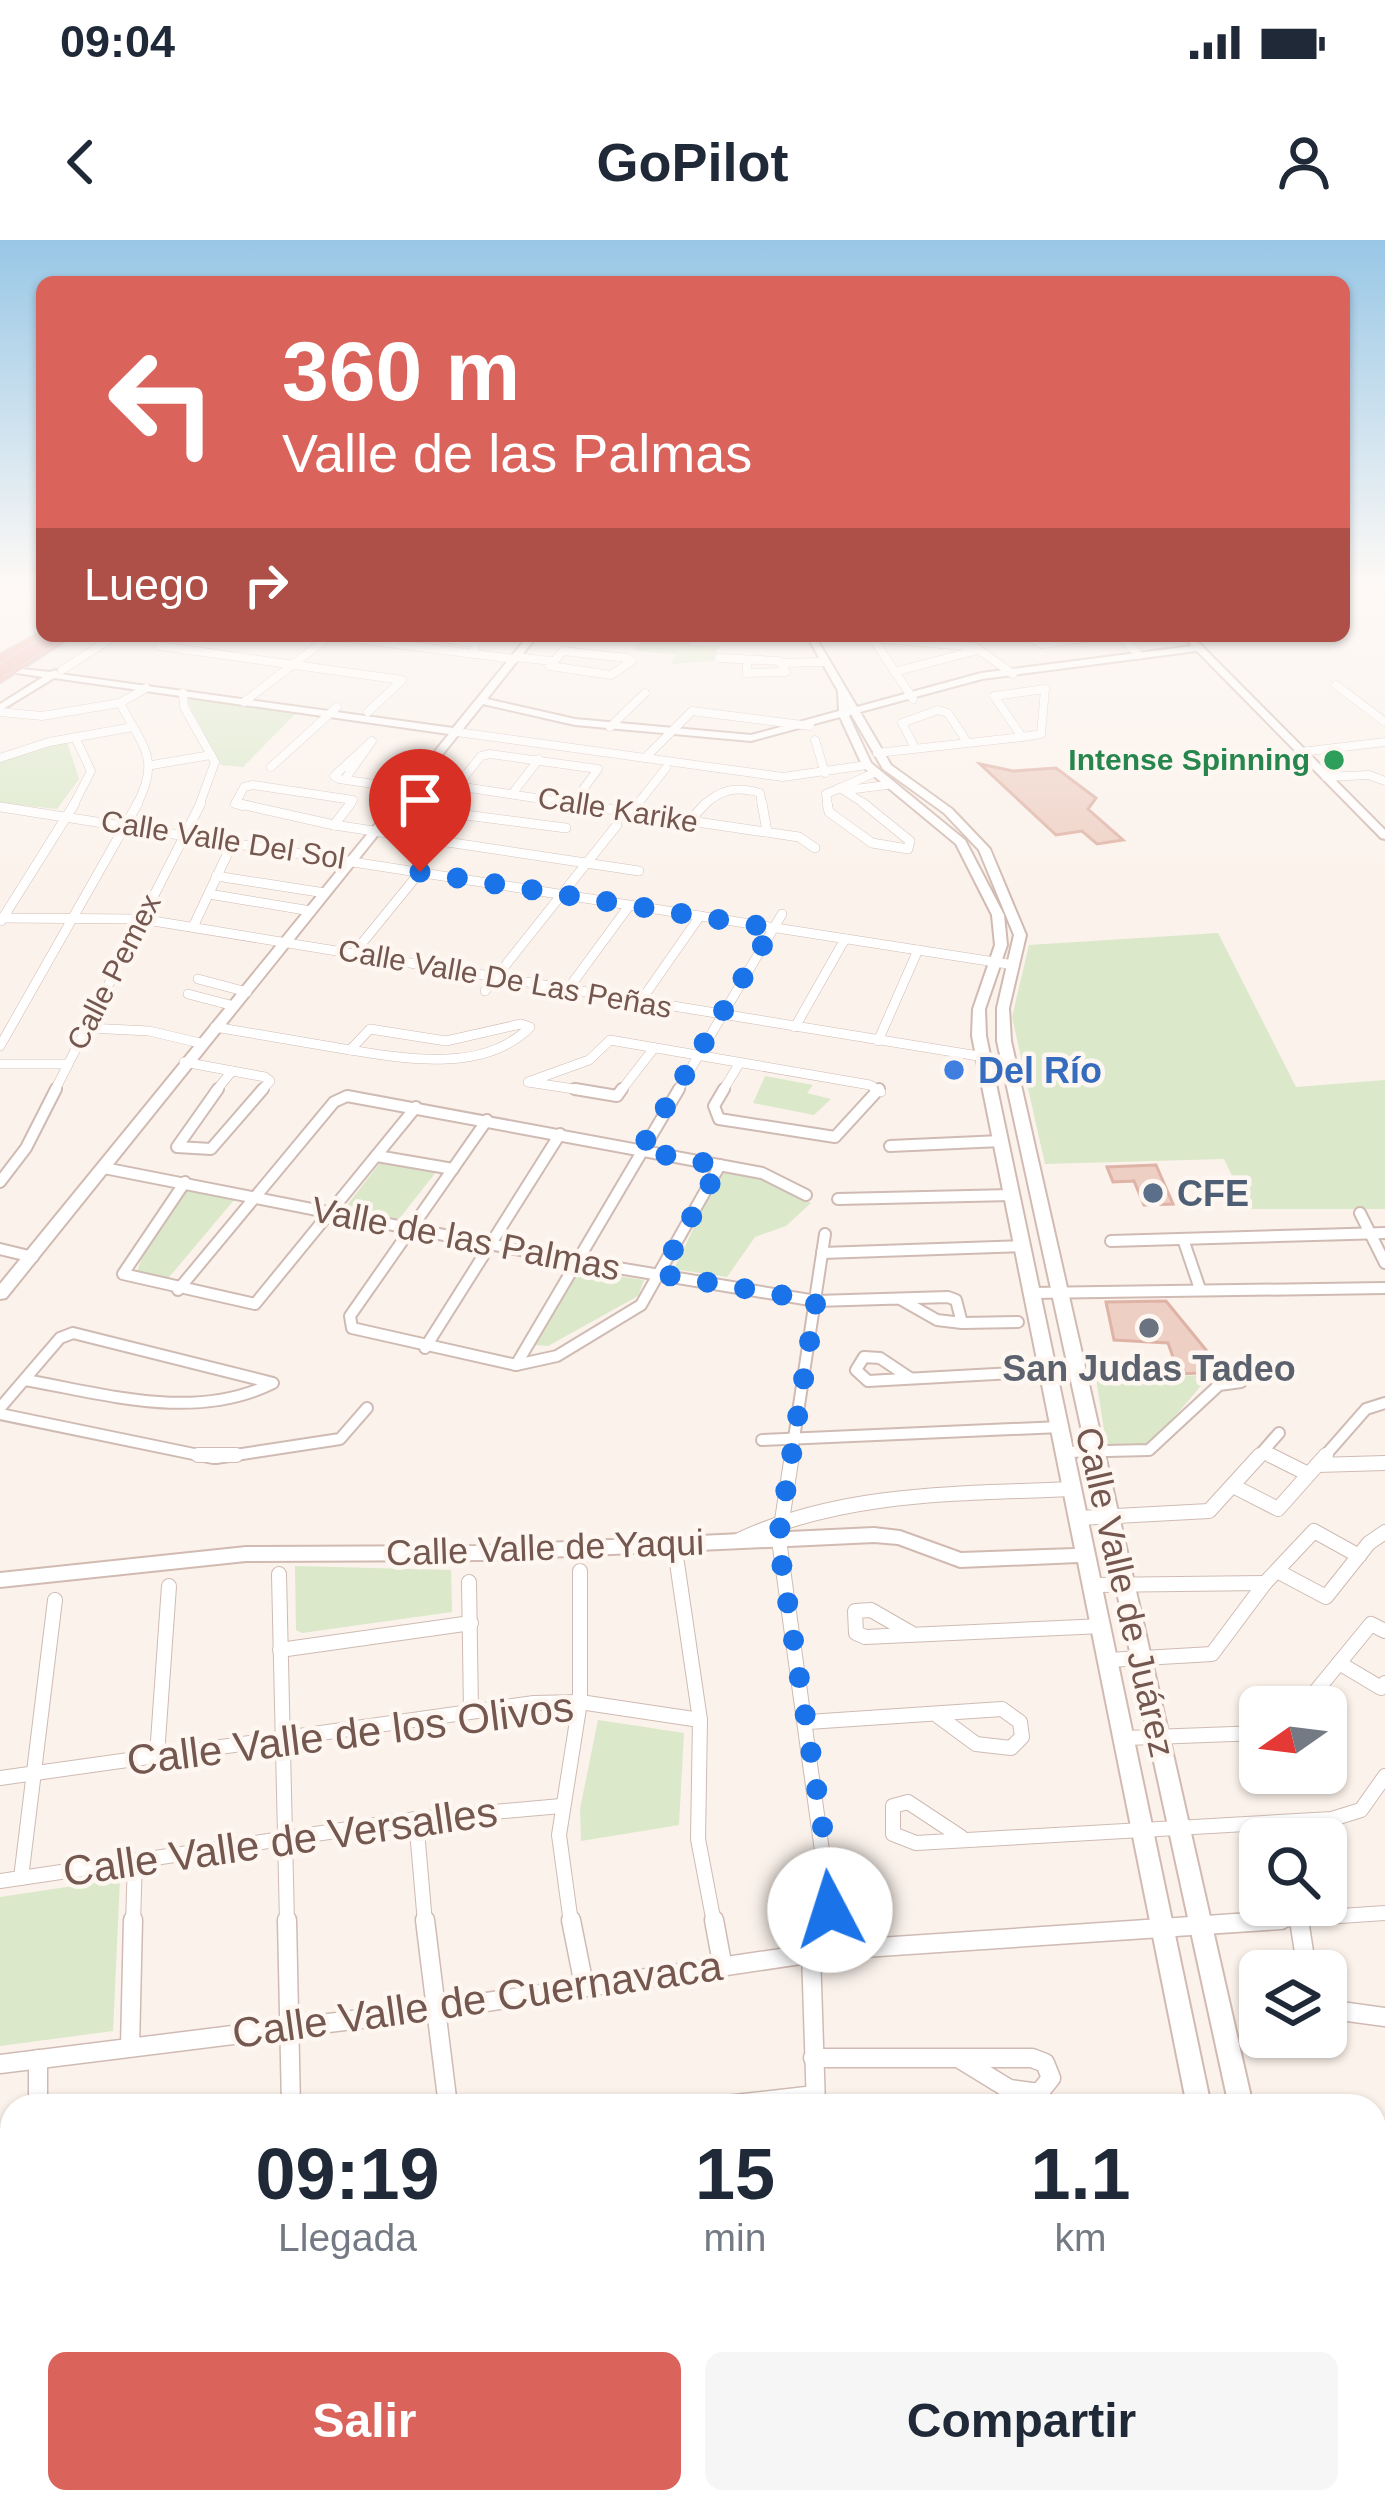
<!DOCTYPE html>
<html lang="es">
<meta charset="utf-8">
<style>
:root{--surface:#fff;--page:#f6f6f7;--text:#1f2937;--muted:#747a83;--accent:#da635b}
body{margin:0;font-family:Arial,sans-serif;background:var(--page);color:var(--text);height:100vh;display:flex;flex-direction:column;font-size:45px;white-space:nowrap}
*{box-sizing:border-box;margin:0}
p{font-size:39px;color:var(--muted)}
.icon{flex:none;width:66px;height:66px;fill:none;stroke:currentColor;stroke-width:2;stroke-linecap:round;stroke-linejoin:round}
.map{position:relative;flex:1;overflow:hidden}
.drawer{position:absolute;left:0px;top:1854px;width:1386px;height:420px;display:flex;flex-direction:column;background:var(--surface);border-radius:36px 36px 0 0;box-shadow:0 3px 9px #0004}
.drawer>*{flex:none}
.banner{position:absolute;left:36px;top:36px;width:1314px;height:366px;border-radius:18px;box-shadow:0 3px 9px #0004;background:#da635b;color:#fff;overflow:hidden}
.needle{width:78px;rotate:256deg}
.buttons{position:absolute;left:1239px;top:1446px;display:grid;gap:24px}
.buttons a{display:grid;place-items:center;width:108px;height:108px;border-radius:18px;background:var(--surface);box-shadow:0 3px 9px #0004;font-size:60px}
.pin{position:absolute;display:grid;place-items:center;width:102px;height:102px;color:#fff;margin:-123px -51px;border-radius:50% 50% 50% 0;rotate:-45deg;box-shadow:0 0 12px #0007}
.pin .icon{rotate:45deg}
.me{position:absolute;width:132px;margin:-66px;rotate:355deg;stroke-linejoin:round;filter:drop-shadow(0 0 9px #0008)}
.turn{display:flex;align-items:center;gap:42px;height:252px;padding:0 48px;font-size:54px}
.turn .icon{width:156px;height:156px;stroke-width:2.5}
.turn b{display:block;font-size:84px;line-height:102px}
.then{display:flex;align-items:center;height:114px;padding:0 48px;background:#0003;gap:24px;font-size:45px}
.eta{display:flex;justify-content:space-evenly;align-items:center;height:204px;text-align:center}
.eta b{font-size:72px;font-weight:700;line-height:84px}
.action{display:flex;gap:24px;margin-top:auto;padding:24px 48px}
.action a{flex:1;height:138px;border-radius:18px;background:var(--accent);color:#fff;font-size:48px;font-weight:700;line-height:138px;text-align:center}
.action a+a{background:var(--page);color:var(--text)}
.status{display:flex;justify-content:space-between;align-items:center;height:84px;padding:0 60px;background:var(--surface);direction:ltr}
.status svg{height:33px;fill:currentColor}
header{display:flex;justify-content:space-between;align-items:center;height:156px;padding:0 48px;background:var(--surface);font-size:54px;font-weight:700}
.map>svg:first-child{display:block}
.green{fill:#dbe8ca}
.building{fill:#eecfc4;stroke:#dfb3a6;stroke-width:3}
.lines{fill:none;stroke-linecap:round;stroke-linejoin:round}
.street-far4-casing{stroke:#cfbbb3;stroke-width:9}
.street-far3-casing{stroke:#cfbbb3;stroke-width:10}
.street-far2-casing{stroke:#cfbbb3;stroke-width:14}
.street-far1-casing{stroke:#cfbbb3;stroke-width:16}
.street-casing{stroke:#cfbbb3;stroke-width:21}
.secondary-casing{stroke:#d1bab1;stroke-width:4}
.highway-casing{stroke:#d8d0ce;stroke-width:3}
.street-far4{stroke:#fff;stroke-width:8}
.street-far3{stroke:#fff;stroke-width:9}
.street-far2{stroke:#fff;stroke-width:10}
.street-far1{stroke:#fff;stroke-width:14}
.street{stroke:#fff;stroke-width:18}
.secondary{fill:#fff;fill-rule:evenodd}
.highway{fill:#efafa7;fill-rule:evenodd}
.highway-bridge-casing{stroke:#d8d0ce;stroke-width:14;stroke-linecap:butt}
.highway-bridge{stroke:#efafa7;stroke-width:12}
.route{stroke:#1a73e8;stroke-width:21;stroke-dasharray:0 37.8}
.leisure-dot{fill:#2e9e5b;stroke:#fef7f1;stroke-width:4.5}
.shop-dot{fill:#3f7fe0;stroke:#fef7f1;stroke-width:4.5}
.service-dot{fill:#5c6f8a;stroke:#fef7f1;stroke-width:4.5}
.worship-dot{fill:#6b7280;stroke:#fef7f1;stroke-width:4.5}
.labels{text-anchor:middle;stroke-width:9;stroke-linejoin:round;paint-order:stroke}
.far-leisure-label{font-size:30px;font-weight:bold;fill:#27864d;stroke:#fef7f1;text-anchor:end}
.far-street-label{font-size:30px;fill:#74574f;stroke:#fef7f1}
.shop-label{font-size:36px;font-weight:bold;fill:#366cbe;stroke:#fef7f1;text-anchor:start}
.service-label{font-size:36px;font-weight:bold;fill:#4e5e75;stroke:#fef7f1;text-anchor:start}
.street-label{font-size:36px;fill:#74574f;stroke:#fef7f1}
.worship-label{font-size:36px;font-weight:bold;fill:#5b616d;stroke:#fef7f1}
.near-street-label{font-size:42px;fill:#74574f;stroke:#fef7f1}
</style>
<div class="status"><b>09:04</b><svg viewBox="0 0 49 12"><path d="M0 12V9h3v3zM5 12V6h3v6zM10 12V3h3v9zM15 12V0h3v12zM26 1h20v11H26zM47 4h2v5h-2z"/></svg></div>
<header><svg class="icon" aria-label="back" viewBox="0 0 24 24"><path d="M15 5l-7 7 7 7"/></svg>GoPilot<svg class="icon" aria-label="person" viewBox="0 0 24 24"><circle cx="12" cy="8" r="4"/><path d="M4 21q1-7 8-7t8 7"/></svg></header>
<div class="map">
<svg width="1385" height="2274" viewBox="0 0 1385 2274">
<rect width="100%" height="100%" fill="#fbf2eb"/>
<!-- green -->
<g class="green">
<path d="M647,396H696L689,405L719,406L713,421L671,424L676,415L633,410Z"/>
<path d="M193,458L296,473L243,527L221,525L187,461Z"/>
<path d="M67,502L79,539L57,569L0,563V521Z"/>
<path d="M1218,693L1296,847L1385,840V969H1248L1224,919L1045,924L1012,777L1029,705Z"/>
<path d="M765,836L813,845L807,853L831,859L814,875L753,863Z"/>
<path d="M380,923L436,932L399,979L345,968Z"/>
<path d="M721,931L772,941L811,963L786,986L755,997L727,1037L674,1029Z"/>
<path d="M188,948L234,960L165,1042L136,1035L145,1008Z"/>
<path d="M576,1029L644,1040L638,1056L548,1106L535,1105Z"/>
<path d="M1210,1135L1149,1207L1107,1209L1096,1138Z"/>
<path d="M295,1326L451,1330L452,1372L302,1393L296,1390Z"/>
<path d="M598,1480L684,1493L679,1585L581,1601L580,1569Z"/>
<path d="M120,1639L113,1791L0,1806V1657Z"/>
</g>
<!-- building -->
<g class="building">
<path d="M980,524L1013,531L1056,528L1096,558L1088,569L1123,600L1097,604L1082,591L1056,595Z"/>
<path d="M1156,925L1173,964L1144,965L1134,941L1113,942L1107,927Z"/>
<path d="M1166,1061L1224,1132L1179,1134L1168,1103L1114,1100L1106,1062Z"/>
</g>
<g class="lines">
<!-- street-far4 casing -->
<g class="street-far4-casing">
<g id="street-far4">
<path d="M334,396L514,419"/>
<path d="M429,396L476,403L473,414"/>
<path d="M851,396L975,407L1013,434"/>
<path d="M1027,396L1042,404L1100,396"/>
<path d="M1121,396L1139,415"/>
<path d="M872,397L913,459"/>
<path d="M160,406L402,440L368,472"/>
<path d="M563,411L627,418L632,421L611,435L550,426Z"/>
<path d="M516,417L551,421"/>
<path d="M719,418L779,421L786,432L747,433V420"/>
<path d="M781,423L823,422"/>
<path d="M62,430L115,396"/>
<path d="M894,432L974,411"/>
<path d="M1336,445L1385,482"/>
<path d="M1045,449L1041,494L1022,497L994,456Z"/>
<path d="M183,453L184,467L215,522L199,566"/>
<path d="M244,462L330,396"/>
<path d="M0,472L42,476L120,463"/>
<path d="M610,487L645,453"/>
<path d="M457,492L783,537L867,525"/>
<path d="M815,500L825,533"/>
<path d="M915,508L902,483L938,470L948,473L967,502"/>
<path d="M1301,512L1385,502"/>
<path d="M877,513L1022,497"/>
<path d="M0,518L49,502L133,487"/>
<path d="M645,518L692,471L810,486"/>
<path d="M152,525L211,515"/>
<path d="M271,527L337,467"/>
<path d="M1326,537L1369,535L1385,541"/>
<path d="M345,539L372,501L334,536L339,539L409,549"/>
<path d="M417,540L588,566"/>
<path d="M457,546L481,516L490,514L598,529L573,563"/>
<path d="M840,548L868,566"/>
<path d="M840,548L874,533"/>
<path d="M847,550L887,545"/>
<path d="M512,554L539,519"/>
<path d="M73,566L91,531L75,497"/>
<path d="M136,566C162,519 142,506 120,463L146,448"/>
<path d="M242,566L235,564L244,547L253,545L353,560L349,566"/>
<path d="M636,566L666,528"/>
<path d="M703,566C721,549 736,546 760,553L762,566"/>
<path d="M828,566L826,554L840,548"/>
</g>
</g>
<!-- street-far3 casing -->
<g class="street-far3-casing">
<g id="street-far3">
<path d="M236,563L334,585"/>
<path d="M568,563L799,597L815,608"/>
<path d="M762,563L767,592"/>
<path d="M827,563L829,572L872,603L908,609L910,601L863,563"/>
<path d="M395,566L566,588"/>
<path d="M0,567L1014,725"/>
<path d="M630,573L638,563"/>
<path d="M689,581L706,563"/>
<path d="M334,585L639,631"/>
<path d="M334,585L351,563"/>
<path d="M216,636L325,653"/>
<path d="M209,654L311,671"/>
<path d="M0,678L141,679L1009,821"/>
<path d="M1,681L75,563"/>
<path d="M193,687L233,602"/>
<path d="M354,713L420,632"/>
<path d="M198,739L247,752"/>
<path d="M568,749L629,666"/>
<path d="M485,751L617,585"/>
<path d="M188,754L234,766"/>
<path d="M640,762L700,676"/>
<path d="M521,784L530,787C485,833 406,819 350,810L370,789L446,801Z"/>
<path d="M215,787L350,810"/>
<path d="M795,787L845,699"/>
<path d="M88,788L149,791L200,803"/>
<path d="M878,801L918,710"/>
<path d="M0,806L138,563"/>
<path d="M184,822L265,837L270,841L260,852"/>
<path d="M0,824H67"/>
<path d="M54,852L201,563"/>
<path d="M215,852L232,831"/>
<path d="M594,852L528,842L589,820L610,800L870,845L881,852"/>
<path d="M620,852L654,808"/>
<path d="M677,852L782,674"/>
<path d="M722,852L739,824"/>
</g>
</g>
<!-- street-far2 casing -->
<g class="street-far2-casing">
<g id="street-far2">
<path d="M218,849L177,907L211,909L263,849"/>
<path d="M575,849L617,856L622,849"/>
<path d="M724,849L714,866L719,879L835,897L879,849"/>
<path d="M487,880L350,1076L352,1088L516,1125L557,1116L641,1065L720,925"/>
<path d="M890,906L1001,901"/>
<path d="M377,916L453,929"/>
<path d="M104,928L576,1021L816,1061L948,1057L956,1060L962,1083L937,1080L900,1059"/>
<path d="M0,942L26,908L56,849"/>
<path d="M185,942L123,1034L255,1064L416,867"/>
<path d="M838,959L1012,955"/>
<path d="M1360,973L1385,1023"/>
<path d="M1183,999L1200,1049"/>
<path d="M1111,1001L1385,993"/>
<path d="M0,1009L33,1017"/>
<path d="M822,1013L1022,1006"/>
<path d="M178,1050L334,862L347,856L762,933L806,955"/>
<path d="M1032,1053L1385,1048"/>
<path d="M962,1083L1018,1082"/>
<path d="M425,1108L560,894"/>
<path d="M516,1125L679,849"/>
<path d="M910,1138L880,1118L864,1117L856,1130L868,1141L1048,1131"/>
<path d="M0,1168L60,1098L73,1093L273,1143C195,1182 106,1154 25,1140"/>
<path d="M0,1174L213,1218"/>
<path d="M762,1200L1060,1187"/>
<path d="M1065,1212L1149,1210L1219,1145L1241,1142"/>
<path d="M1265,1212L1276,1218"/>
<path d="M216,1218L340,1199L367,1168"/>
<path d="M791,1218L825,994"/>
<path d="M1257,1218L1279,1193"/>
<path d="M1323,1218L1366,1169L1385,1163"/>
</g>
</g>
<!-- street-far1 casing -->
<g class="street-far1-casing">
<g id="street-far1">
<path d="M198,1215H236"/>
<path d="M792,1215L779,1300L832,1683"/>
<path d="M1270,1215L1308,1234"/>
<path d="M1317,1225L1385,1223"/>
<path d="M1235,1247L1278,1269L1326,1215"/>
<path d="M1079,1278L1209,1271L1260,1215"/>
<path d="M739,1300C844,1251 959,1254 1073,1249"/>
<path d="M677,1323L700,1480L698,1599L714,1683"/>
<path d="M1279,1332L1326,1357L1369,1303L1385,1292"/>
<path d="M279,1334L287,1683"/>
<path d="M469,1342L471,1471"/>
<path d="M1093,1345L1265,1343"/>
<path d="M911,1393L871,1370L855,1371L856,1393L865,1397L1102,1386"/>
<path d="M280,1410L471,1383"/>
<path d="M1109,1420L1212,1414L1265,1343L1314,1291L1359,1316"/>
<path d="M1339,1423L1381,1448L1385,1443"/>
<path d="M1303,1467L1371,1384L1385,1391"/>
<path d="M808,1482L1002,1469L1020,1482L1022,1497L1011,1508L976,1504L938,1476"/>
<path d="M1126,1498L1260,1493"/>
<path d="M157,1515L169,1346"/>
<path d="M0,1538L534,1463L580,1462L700,1480"/>
<path d="M416,1579L425,1683"/>
<path d="M961,1597L908,1562L893,1566V1594L916,1603L1332,1579L1361,1570L1385,1536"/>
<path d="M21,1638L55,1360"/>
<path d="M0,1641L416,1579L561,1566"/>
<path d="M133,1683L135,1620"/>
<path d="M571,1683L559,1595L580,1462V1331"/>
<path d="M1237,1683L1385,1673"/>
</g>
</g>
<!-- street casing -->
<g class="street-casing">
<g id="street">
<path d="M287,1680L291,1866"/>
<path d="M425,1680L448,1866"/>
<path d="M571,1680L584,1745"/>
<path d="M714,1680L722,1723"/>
<path d="M831,1680L834,1710"/>
<path d="M1299,1680L1307,1731"/>
<path d="M811,1713L816,1866"/>
<path d="M1326,1769L1385,1777"/>
<path d="M130,1807L133,1680"/>
<path d="M813,1818H1032L1045,1823L1051,1838L1039,1853L1009,1849L960,1819"/>
<path d="M38,1819V1866"/>
<path d="M0,1824L433,1770L834,1710L1281,1680"/>
<path d="M717,1866L815,1855"/>
<path d="M1374,1903L1385,1902"/>
<path d="M1374,1980L1385,2022"/>
<path d="M0,2085L12,2083"/>
<path d="M1374,2173H1385"/>
<path d="M93,2262L98,2274"/>
<path d="M279,2262L285,2274"/>
<path d="M763,2262V2274"/>
<path d="M923,2262L924,2274"/>
<path d="M1081,2262L1082,2274"/>
<path d="M609,2274L610,2262"/>
</g>
</g>
<!-- secondary casing -->
<g class="secondary-casing">
<g id="secondary">
<path d="M528,396H537L487,459L575,479L751,495L839,471L838,451L807,396H815L857,467L981,433L1192,406L1183,396H1192L1385,590V599L1381,598L1197,411L982,439L860,472L891,525L952,569L990,609L1026,695L1009,768L1011,801L1253,1866H1229L997,801V768L1014,695L979,610L944,573L883,529L851,474L849,476L871,523L965,600L1004,675L1007,705L985,769L986,796L1211,1866H1187L1078,1322L960,1327L898,1304L874,1302L483,1320L246,1321L0,1347V1333L246,1307L483,1306L874,1288L900,1291L961,1313L1075,1309L972,796L973,769L995,705L992,675L956,604L863,527L840,477L751,501L575,485L483,464L6,1058L0,1059V1044L449,494L54,438L0,471V464L43,437L10,432V428L50,432L56,430L60,434L453,488Z"/>
<path d="M1263,2262H1291L1293,2274H1265Z"/>
<path d="M1312,2262H1340L1343,2274H1315Z"/>
</g>
</g>
<!-- highway casing -->
<g class="highway-casing">
<g id="highway">
<path d="M42,391V396H46L0,423V414Z"/>
<path d="M60,396H74L0,443V434Z"/>
</g>
</g>
<!-- street-far4 -->
<use href="#street-far4" class="street-far4"/>
<!-- street-far3 -->
<use href="#street-far3" class="street-far3"/>
<!-- street-far2 -->
<use href="#street-far2" class="street-far2"/>
<!-- street-far1 -->
<use href="#street-far1" class="street-far1"/>
<!-- street -->
<use href="#street" class="street"/>
<!-- secondary -->
<use href="#secondary" class="secondary"/>
<!-- highway -->
<use href="#highway" class="highway"/>
<!-- highway-bridge casing -->
<g class="highway-bridge-casing">
<path id="highway-bridge" d="M0,431L57,396"/>
</g>
<!-- highway-bridge -->
<use href="#highway-bridge" class="highway-bridge"/>
</g>
<!-- sky -->
<linearGradient id="sky" x2="0" y2="1"><stop stop-color="#98c7e6"/><stop offset="0.52" stop-color="#fdf9f6"/><stop offset="1" stop-color="#fdf9f6" stop-opacity="0"/></linearGradient>
<rect width="1385" height="657" fill="url(#sky)"/>
<g class="lines">
<!-- route -->
<path class="route" d="M420,632L773,688L640,910L720,926L660,1034L816,1061L778,1300L823,1590L830,1670"/>
</g>
<!-- markers -->
<circle class="leisure-dot" cx="1334" cy="520" r="12"/>
<circle class="shop-dot" cx="954" cy="830" r="12"/>
<circle class="service-dot" cx="1153" cy="953" r="12"/>
<circle class="worship-dot" cx="1149" cy="1088" r="12"/>
<g class="labels">
<!-- far-leisure labels -->
<g class="far-leisure-label">
<text x="1310" y="530">Intense Spinning</text>
</g>
<!-- far-street labels -->
<g class="far-street-label">
<text transform="translate(618 570) rotate(9)" y="10">Calle Karike</text>
<text transform="translate(223 600) rotate(9)" y="10">Calle Valle Del Sol</text>
<text transform="translate(114 732) rotate(-63)" y="10">Calle Pemex</text>
<text transform="translate(505 739) rotate(10)" y="10">Calle Valle De Las Peñas</text>
</g>
<!-- shop labels -->
<g class="shop-label">
<text x="978" y="843">Del Río</text>
</g>
<!-- service labels -->
<g class="service-label">
<text x="1177" y="966">CFE</text>
</g>
<!-- street labels -->
<g class="street-label">
<text transform="translate(466 998) rotate(11)" y="13">Valle de las Palmas</text>
<text transform="translate(545 1307) rotate(-2)" y="13">Calle Valle de Yaqui</text>
<text transform="translate(1126 1352) rotate(77)" y="13">Calle Valle de Juárez</text>
</g>
<!-- worship labels -->
<g class="worship-label">
<text x="1149" y="1141">San Judas Tadeo</text>
</g>
<!-- near-street labels -->
<g class="near-street-label">
<text transform="translate(350 1493) rotate(-7)" y="15">Calle Valle de los Olivos</text>
<text transform="translate(280 1601) rotate(-8)" y="15">Calle Valle de Versalles</text>
<text transform="translate(477 1759) rotate(-8)" y="15">Calle Valle de Cuernavaca</text>
</g>
</g>
</svg>
<div class="buttons">
<a><svg class="needle" viewBox="-14 -14 28 28"><path d="M0-13l5 13h-10z" fill="#e53935"/><path d="M0 13l5-13h-10z" fill="#747a83"/></svg></a>
<a><svg class="icon" aria-label="search" viewBox="0 0 24 24"><circle cx="10" cy="10" r="6"/><path d="M15 15l6 6"/></svg></a>
<a><svg class="icon" aria-label="layers" viewBox="0 0 24 24"><path d="M12 4l9 5-9 5-9-5zM3 14l9 5 9-5"/></svg></a>
</div>
<div class="pin" style="left:420px;top:632px;background:#d93025"><svg class="icon" aria-label="arrive" viewBox="0 0 24 24"><path d="M6 21V4h12l-3 4 3 4H6"/></svg></div>
<svg class="me" style="left:830px;top:1670px" viewBox="-20 -20 40 40"><circle r="19" fill="#fff"/><path d="M0-13L10 11 0 6-10 11z" fill="#1a73e8"/></svg>
<div class="banner">
<div class="turn"><svg class="icon" aria-label="left" viewBox="0 0 24 24"><path d="M17 20v-9H6M10 6l-5 5 5 5"/></svg><div><b>360 m</b>Valle de las Palmas</div></div>
<div class="then">Luego<svg class="icon" aria-label="right" viewBox="0 0 24 24"><path d="M7 20v-9h11M14 6l5 5-5 5"/></svg></div>
</div>
<section class="drawer">
<div class="eta">
<div><b>09:19</b><p>Llegada</p></div>
<div><b>15</b><p>min</p></div>
<div><b>1.1</b><p>km</p></div>
</div>
<div class="action"><a>Salir</a><a>Compartir</a></div>
</section>
</div>
